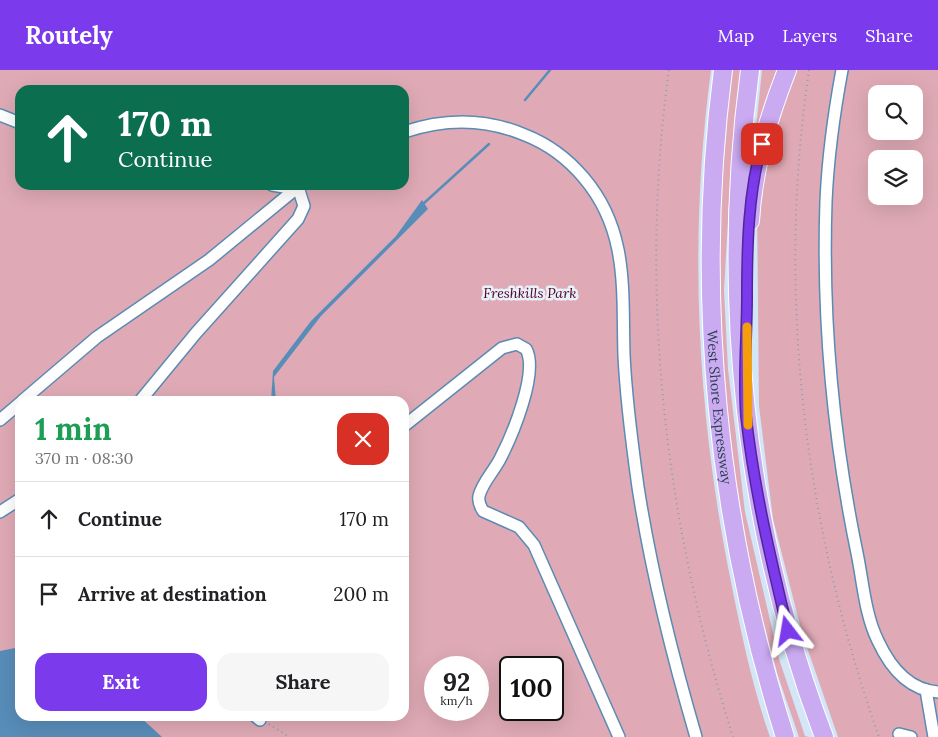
<!DOCTYPE html>
<meta charset="utf-8">
<style>
:root{--surface:#fff;--page:#f6f6f6;--text:#202124;--muted:#757577;--line:#e0e0e0;--accent:#7c3aed}
body{margin:0;font-family:Lora,serif;background:var(--page);color:var(--text);height:100vh;display:flex;flex-direction:column;font-size:19px;white-space:nowrap}
*{box-sizing:border-box;margin:0}
p{font-size:16px;color:var(--muted)}
.icon{flex:none;width:28px;height:28px;fill:none;stroke:currentColor;stroke-width:2;stroke-linecap:round;stroke-linejoin:round}
.map{position:relative;flex:1;overflow:hidden}
.panel{position:absolute;left:15px;top:326px;width:394px;height:325px;display:flex;flex-direction:column;background:var(--surface);border-radius:15px;box-shadow:0 5px 20px #0002}
.panel>*{flex:none}
.guide{position:absolute;left:15px;top:15px;width:394px;height:105px;border-radius:15px;box-shadow:0 5px 20px #0002;background:#0b6e4f;color:#fff;overflow:hidden}
.fabs{position:absolute;left:868px;top:15px;display:grid;gap:10px}
.fabs a{display:grid;place-items:center;width:55px;height:55px;border-radius:10px;background:var(--surface);box-shadow:0 5px 20px #0002;font-size:25px}
.speed{position:absolute;left:424px;top:586px;display:flex;gap:10px;font-size:25px;font-weight:700;text-align:center}
.speed>*{display:grid;place-content:center;width:65px;height:65px;border-radius:50%;background:var(--surface);box-shadow:0 5px 20px #0002;line-height:1}
.speed small{font-size:12px;font-weight:400}
.speed .limit{border:2px solid #111;border-radius:8px;background:#fff;color:#111}
.pin{position:absolute;display:grid;place-items:center;width:42px;height:42px;color:#fff;margin:-21px;border-radius:10px;box-shadow:0 2px 8px #0006}
.me{position:absolute;width:55px;margin:-28px;rotate:346deg;stroke-linejoin:round;filter:drop-shadow(0 0 4px #0008)}
.turn{display:flex;align-items:center;gap:18px;height:105px;padding:0 20px;font-size:22px}
.turn .icon{width:65px;height:65px;stroke-width:2.5}
.turn b{display:block;font-size:35px;line-height:42px}
.round{display:grid;place-items:center;flex:none;width:52px;height:52px;border-radius:15px;background:var(--page)}
.head{display:flex;align-items:center;justify-content:space-between;height:85px;padding:0 20px}
h1{font-size:30px;font-weight:700;line-height:38px;color:#1e9e55}
.primary-button{display:flex;gap:10px;margin-top:auto;padding:10px 20px}
.primary-button a{flex:1;height:58px;border-radius:15px;background:var(--accent);color:#fff;font-size:20px;font-weight:700;line-height:58px;text-align:center}
.primary-button a+a{background:var(--page);color:var(--text)}
ul{padding:0;list-style:none}
li{display:flex;align-items:center;gap:15px;height:75px;padding:0 20px;border-top:1px solid var(--line)}
li div{flex:1}
li b{display:block;font-size:19px}
li em{font-style:normal}
header{display:flex;align-items:center;gap:30px;box-sizing:border-box;height:70px;padding:0 25px;background:var(--accent);color:#fff}
header strong{font-size:24px}
nav{display:flex;gap:28px;margin-inline-start:auto;font-size:18px}
.map>svg:first-child{display:block}
.green{fill:#dfaab5;fill-rule:evenodd}
.water{fill:#588db9}
.lines{fill:none;stroke-linecap:round;stroke-linejoin:round}
.stream{stroke:#588db9;stroke-width:2.5}
.minor-casing{stroke:#5b8bb3;stroke-width:14}
.highway-casing{stroke:#fff;stroke-width:20}
.path{stroke:#899eaf;stroke-width:2;stroke-dasharray:1 4;stroke-linecap:butt}
.minor{stroke:#fff;stroke-width:11}
.highway{stroke:#caaaf1;stroke-width:18}
.route-casing{stroke:#51269a;stroke-width:12}
.route{stroke:#7c3aed;stroke-width:9}
.slow{stroke:#f59e0b;stroke-width:9}
.labels{text-anchor:middle;stroke-width:5;stroke-linejoin:round;paint-order:stroke}
.park-label{font-size:14px;font-style:italic;fill:#550023;stroke:#e7f1fa}
.street-label{font-size:14px;fill:#293e4f;stroke:#e7f1fa}
</style>
<header>
<strong>Routely</strong>
<nav><a>Map</a><a>Layers</a><a>Share</a></nav>
</header>
<div class="map">
<svg width="938" height="667" viewBox="0 0 938 667">
<rect width="100%" height="100%" fill="#d2e6f7"/>
<!-- green -->
<g class="green">
<path d="M0,0H711C688,172 697,347 732,517C742,567 753,619 770,667H0ZM20,20H404V115H20ZM20,331H404V646H20ZM435,598H478V640H435ZM510,598H552V640H510Z"/>
<path d="M731,0H743L732,81L724,220L728,299L745,442L779,589L805,666L809,667H799L778,606L754,518L737,427L725,344L716,182L720,105Z"/>
<path d="M762,0H782L761,59L756,58Z"/>
<path d="M794,0H938V667H838L802,563L773,449L759,336L757,134L771,72ZM876,24H914V61H876ZM876,89H914V126H876Z"/>
</g>
<!-- water -->
<g class="water">
<path d="M422,130L428,139L321,246L274,307L276,331H271L273,301L311,251L396,166Z"/>
<path d="M20,577V646H139L162,667H0V581Z"/>
</g>
<g class="lines">
<!-- stream -->
<g class="stream">
<path d="M525,30L550,0"/>
<path d="M423,134L489,74"/>
</g>
<!-- minor casing -->
<g class="minor-casing">
<g id="minor">
<path d="M842,0C834,43 828,87 826,131C822,250 833,367 857,483C863,512 865,545 878,571C890,597 909,620 938,622"/>
<path d="M0,45L20,53"/>
<path d="M404,62C445,48 485,48 525,65C548,74 568,89 584,108C629,161 622,221 624,285C626,329 632,374 638,417C651,501 672,585 696,667"/>
<path d="M272,115L290,118L300,117"/>
<path d="M22,331L97,267L209,190L298,117L304,136L298,149L196,263L140,331"/>
<path d="M0,350L20,333"/>
<path d="M404,356L502,278L517,274L526,279C539,302 512,366 500,389C494,401 482,413 479,426C478,431 480,436 483,441L519,457L534,475L619,667"/>
<path d="M0,442L20,429"/>
<path d="M926,620L934,667"/>
<path d="M255,646L260,650"/>
<path d="M899,664L911,667"/>
</g>
</g>
<!-- highway casing -->
<g class="highway-casing">
<g id="highway">
<path id="s1" d="M723,0C694,223 717,452 785,667"/>
<path d="M750,0C720,224 744,456 824,667"/>
<path d="M750,151C753,98 768,49 787,0"/>
</g>
</g>
<!-- path -->
<g class="path">
<path d="M669,0C638,223 665,453 733,667"/>
<path d="M809,0C776,224 804,454 879,667"/>
<path d="M269,654L289,667"/>
</g>
<!-- minor -->
<use href="#minor" class="minor"/>
<!-- highway -->
<use href="#highway" class="highway"/>
</g>
<g class="lines">
<!-- route casing -->
<g class="route-casing">
<path id="route" d="M762,74C748,123 747,177 747,228C747,266 743,307 746,346C754,419 771,490 788,561"/>
</g>
<!-- route -->
<use href="#route" class="route"/>
<!-- slow -->
<path class="slow" d="M747,257L748,355"/>
</g>
<g class="labels">
<!-- park labels -->
<g class="park-label">
<text x="530" y="228">Freshkills Park</text>
</g>
<!-- street labels -->
<g class="street-label">
<text dy="5" stroke="none"><textPath href="#s1" startOffset="338">West Shore Expressway</textPath></text>
</g>
</g>
</svg>
<div class="fabs">
<a><svg class="icon" aria-label="search" viewBox="0 0 24 24"><circle cx="10" cy="10" r="6"/><path d="M15 15l6 6"/></svg></a>
<a><svg class="icon" aria-label="layers" viewBox="0 0 24 24"><path d="M12 4l9 5-9 5-9-5zM3 14l9 5 9-5"/></svg></a>
</div>
<div class="speed"><div>92<small>km/h</small></div><div class="limit">100</div></div>
<div class="pin" style="left:762px;top:74px;background:#d93025"><svg class="icon" aria-label="arrive" viewBox="0 0 24 24"><path d="M6 21V4h12l-3 4 3 4H6"/></svg></div>
<svg class="me" style="left:788px;top:561px" viewBox="-20 -20 40 40"><path d="M0-17L14 15 0 8-14 15z" fill="#7c3aed" stroke="#fff" stroke-width="4"/></svg>
<div class="guide">
<div class="turn"><svg class="icon" aria-label="ahead" viewBox="0 0 24 24"><path d="M12 20V5M6 11l6-6 6 6"/></svg><div><b>170 m</b>Continue</div></div>
</div>
<section class="panel">
<div class="head"><div><h1>1 min</h1><p>370 m · 08:30</p></div><a class="round" style="background:#d93025;color:#fff"><svg class="icon" aria-label="close" viewBox="0 0 24 24"><path d="M6 6l12 12M18 6L6 18"/></svg></a></div>
<ul>
<li><svg class="icon" aria-label="ahead" viewBox="0 0 24 24"><path d="M12 20V5M6 11l6-6 6 6"/></svg><div><b>Continue</b></div><em>170 m</em></li>
<li><svg class="icon" aria-label="arrive" viewBox="0 0 24 24"><path d="M6 21V4h12l-3 4 3 4H6"/></svg><div><b>Arrive at destination</b></div><em>200 m</em></li>
</ul>
<div class="primary-button"><a>Exit</a><a>Share</a></div>
</section>
</div>
